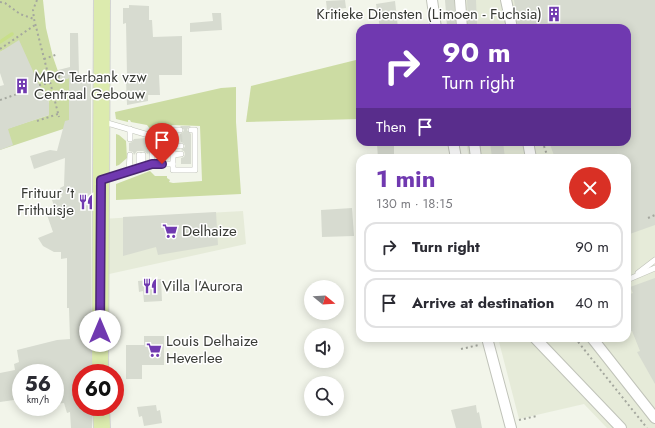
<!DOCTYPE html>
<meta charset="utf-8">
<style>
:root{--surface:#fff;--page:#f7f7f7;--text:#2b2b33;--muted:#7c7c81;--line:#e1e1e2;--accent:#7039b0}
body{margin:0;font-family:Jost,sans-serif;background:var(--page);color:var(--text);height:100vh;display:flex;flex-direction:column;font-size:15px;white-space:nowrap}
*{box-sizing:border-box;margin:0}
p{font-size:13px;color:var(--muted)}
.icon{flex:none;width:22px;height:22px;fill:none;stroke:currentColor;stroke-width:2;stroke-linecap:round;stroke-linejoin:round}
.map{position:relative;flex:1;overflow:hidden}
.sheet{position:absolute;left:356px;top:154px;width:275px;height:188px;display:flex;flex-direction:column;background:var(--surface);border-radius:12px;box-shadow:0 2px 10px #0003}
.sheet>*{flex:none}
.top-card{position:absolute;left:356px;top:24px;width:275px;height:122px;border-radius:12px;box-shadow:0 2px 10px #0003;background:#7039b0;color:#fff;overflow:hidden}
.needle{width:26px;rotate:108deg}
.controls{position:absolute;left:304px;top:280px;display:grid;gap:8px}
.controls a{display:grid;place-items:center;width:40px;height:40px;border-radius:50%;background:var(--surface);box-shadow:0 2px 10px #0003;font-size:20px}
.speed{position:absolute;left:12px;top:364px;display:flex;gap:8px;font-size:20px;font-weight:700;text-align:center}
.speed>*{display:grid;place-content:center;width:52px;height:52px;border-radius:50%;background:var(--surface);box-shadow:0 2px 10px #0003;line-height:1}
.speed small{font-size:10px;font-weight:400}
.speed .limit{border:6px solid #d22;background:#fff;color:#111}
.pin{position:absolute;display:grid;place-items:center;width:34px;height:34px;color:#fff;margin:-41px -17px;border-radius:50% 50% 50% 0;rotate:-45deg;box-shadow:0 0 4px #0007}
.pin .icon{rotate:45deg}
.me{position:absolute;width:44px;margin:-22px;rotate:0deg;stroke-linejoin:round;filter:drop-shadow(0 0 3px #0008)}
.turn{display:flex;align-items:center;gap:14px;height:84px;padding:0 20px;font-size:18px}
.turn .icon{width:52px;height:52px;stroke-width:2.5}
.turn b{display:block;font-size:28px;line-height:34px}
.then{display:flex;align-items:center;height:38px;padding:0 20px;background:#0003;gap:8px;font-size:15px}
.round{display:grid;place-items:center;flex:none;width:42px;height:42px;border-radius:21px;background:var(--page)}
.summary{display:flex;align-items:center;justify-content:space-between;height:68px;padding:0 20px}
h1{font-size:24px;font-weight:700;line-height:30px;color:var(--accent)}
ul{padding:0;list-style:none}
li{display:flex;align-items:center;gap:12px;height:50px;margin:0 8px 6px;padding:0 12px;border:2px solid var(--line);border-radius:12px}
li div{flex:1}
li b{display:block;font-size:15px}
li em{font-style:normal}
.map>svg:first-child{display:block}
.built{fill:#e6ebd9}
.green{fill:#ccdca3}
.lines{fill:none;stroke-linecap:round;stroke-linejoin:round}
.stream{stroke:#c8df89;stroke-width:3.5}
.building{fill:#d7dbd0}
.lane-casing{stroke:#c0c3b9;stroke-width:6}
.street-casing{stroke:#c0c3b9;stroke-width:12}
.primary-casing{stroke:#d3d4d3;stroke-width:18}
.path{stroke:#a4a79e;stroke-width:2;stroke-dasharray:2 3;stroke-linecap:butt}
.lane{stroke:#fff;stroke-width:5}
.street{stroke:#fff;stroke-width:10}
.primary{stroke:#dcebae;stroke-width:16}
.route-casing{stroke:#492572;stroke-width:10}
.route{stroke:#7039b0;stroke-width:7}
.labels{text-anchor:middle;stroke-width:3;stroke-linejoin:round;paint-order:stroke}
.poi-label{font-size:15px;fill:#383a35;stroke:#fff;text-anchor:start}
</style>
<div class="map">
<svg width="655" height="428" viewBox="0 0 655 428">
<rect width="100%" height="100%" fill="#f2f5ea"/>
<!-- built -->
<g class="built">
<path d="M446,0H655V428H607L584,404L519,419L498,338H627V158H469L466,142H627V28H450Z"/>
<path d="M243,211L246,244L100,276L101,219Z"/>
</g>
<!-- green -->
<g class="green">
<path d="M0,0H43L46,28L53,57L61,80L69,78V127L0,150V131L49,115V103L44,88L41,89L28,66L4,50L0,52Z"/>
<path d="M360,59V119L246,122L251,86Z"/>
<path d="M236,87V122L241,194L116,200V184L150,171L155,176H167V178L170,180L169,182L173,183L202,181L200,126L172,125L168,130L167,142V135H161V128L150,129L147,125L131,122L130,120H128V122L116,119L115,112L221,88Z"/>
<path d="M116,134L119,135L126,141L127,158L119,165L116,166Z"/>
</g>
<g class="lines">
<!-- stream -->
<path class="stream" d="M0,42L12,34"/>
</g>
<!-- building -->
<g class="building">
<path d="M345,0L346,8L327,10L326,1Z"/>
<path d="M445,0H454L455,25L447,26Z"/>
<path d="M467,0H476L477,24H468Z"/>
<path d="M514,0H655V225L627,235V158H555L549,142H627V28H518Z"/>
<path d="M395,1L398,28H380L376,4Z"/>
<path d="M129,5L149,6V20H152L153,37L182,36V75H159L160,95H148V101L127,105L126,80L127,75L126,23L123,24V8H129Z"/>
<path d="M212,13H221L222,30L190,32V23L213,21Z"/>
<path d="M70,33H78L79,74L91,82V373H81V407H92V428H71L70,412L67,413L64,403L55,404V373H21V399L0,402V373L15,370L14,364L19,362L17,350L57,340L70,339L69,308H67V258L61,259V252H54L43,246L38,238L53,232L47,215L56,212L52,200L62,197L60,188L64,186L65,158L34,169L30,156L50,150L57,151L65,121L69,120V78L61,81L58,70L70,67Z"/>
<path d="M19,40L41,89L44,88L49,103V115L8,129L13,145L0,150V86L4,85L0,73V52Z"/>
<path d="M180,126H191L188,128L187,130L191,134V164H181V158L184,157L185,154L184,151L181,150L184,148L185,146L183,143L181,142L180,134L183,132L184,130Z"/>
<path d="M146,138L152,142L156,138V154L152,150L149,152L148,154L143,151H137L134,155L133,152L129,151V143L132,142L134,139Z"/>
<path d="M490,142H503L505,158H492Z"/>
<path d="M377,144H394V158H378Z"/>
<path d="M352,208L354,236L322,237L321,210Z"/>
<path d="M216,212L218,245L158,255L156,247L123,256V217Z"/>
<path d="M655,278V384L637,352L640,351L632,331L627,332V295L633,293L630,287Z"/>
<path d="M161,279L162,301L144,302L143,291L139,292L138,281Z"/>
<path d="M144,336H164V365H142V379H126V345H144Z"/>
<path d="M156,405L157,411L160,410L162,423L144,426L142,416L139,417L137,407Z"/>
<path d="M476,405L477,413L479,412L482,428H456L451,410Z"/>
</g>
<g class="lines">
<!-- lane casing -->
<g class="lane-casing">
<g id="lane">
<path d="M104,122L152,136V138"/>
<path d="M130,129V139"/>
<path d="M180,130H173V170H195V130H191"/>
<path d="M173,146H181"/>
<path d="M173,155L181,154"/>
<path d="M152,164V154"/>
<path d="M143,167V155"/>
<path d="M139,168V155"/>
<path d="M129,171L130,155"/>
<path d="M104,179L152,164H173"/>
<path d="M638,273L655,260"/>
<path d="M627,280L655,268"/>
</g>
</g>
<!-- street casing -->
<g class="street-casing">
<g id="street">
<path d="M432,0L436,28"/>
<path d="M460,0L462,28"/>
<path d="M506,0L512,28"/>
<path d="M453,142L456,158"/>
<path d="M474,142L476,158"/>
<path d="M528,142L531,158"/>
<path d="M487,338L511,428"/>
<path d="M535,338L621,428"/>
<path d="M592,338L655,418"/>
</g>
</g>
<!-- primary casing -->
<g class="primary-casing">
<g id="primary">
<path d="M100,373L102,0"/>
<path d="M101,407L102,428"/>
</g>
</g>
<!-- path -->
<g class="path">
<path d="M37,0L33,10L34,19L59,117"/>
<path d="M0,2L5,3L20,14L34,19"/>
<path d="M0,49L35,25"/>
<path d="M44,59L58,54"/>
<path d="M57,71L60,81"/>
<path d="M49,79L60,75"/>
<path d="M39,85L50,83"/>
<path d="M0,100L23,92"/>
<path d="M37,121L58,114"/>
<path d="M544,146L548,158"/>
<path d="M648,218L655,215"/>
<path d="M575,338L647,428"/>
<path d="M461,349L479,345"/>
<path d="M519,420L537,416"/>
</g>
<!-- lane -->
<use href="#lane" class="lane"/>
<!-- street -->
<use href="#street" class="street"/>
<!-- primary -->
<use href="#primary" class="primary"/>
</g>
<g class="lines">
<!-- route casing -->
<g class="route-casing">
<path id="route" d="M100,331L101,180L152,164H162"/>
</g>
<!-- route -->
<use href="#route" class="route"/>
</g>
<!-- icons -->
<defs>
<g id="building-bare" transform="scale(1.2)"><path d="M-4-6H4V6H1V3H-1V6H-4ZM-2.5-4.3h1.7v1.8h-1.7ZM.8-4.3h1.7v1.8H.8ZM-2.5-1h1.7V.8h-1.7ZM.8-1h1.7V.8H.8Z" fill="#7039b0" stroke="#fff" stroke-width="2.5" paint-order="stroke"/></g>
<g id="restaurant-bare" transform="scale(1.2)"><path d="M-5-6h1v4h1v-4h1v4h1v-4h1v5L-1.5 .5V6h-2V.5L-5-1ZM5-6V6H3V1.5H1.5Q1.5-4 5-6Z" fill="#7039b0" stroke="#fff" stroke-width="2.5" paint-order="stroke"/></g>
<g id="supermarket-bare" transform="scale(1.2)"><path d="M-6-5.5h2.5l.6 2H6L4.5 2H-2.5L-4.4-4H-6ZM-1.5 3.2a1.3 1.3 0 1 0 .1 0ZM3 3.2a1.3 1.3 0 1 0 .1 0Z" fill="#7039b0" stroke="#fff" stroke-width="2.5" paint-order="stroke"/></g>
</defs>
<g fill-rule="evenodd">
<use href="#building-bare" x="554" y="14"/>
<use href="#building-bare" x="22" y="86"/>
<use href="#restaurant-bare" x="86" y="202"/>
<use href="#supermarket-bare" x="170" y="231"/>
<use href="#restaurant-bare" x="150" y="286"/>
<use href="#supermarket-bare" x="154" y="350"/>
</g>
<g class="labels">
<!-- poi labels -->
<g class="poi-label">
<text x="542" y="19" text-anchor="end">Kritieke Diensten (Limoen - Fuchsia)</text>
<text x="34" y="82">MPC Terbank vzw<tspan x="34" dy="17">Centraal Gebouw</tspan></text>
<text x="74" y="198" text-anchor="end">Frituur 't<tspan x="74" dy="17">Frithuisje</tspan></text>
<text x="182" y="236">Delhaize</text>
<text x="162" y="291">Villa l'Aurora</text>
<text x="166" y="346">Louis Delhaize<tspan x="166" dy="17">Heverlee</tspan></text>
</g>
</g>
</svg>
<div class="controls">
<a><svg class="needle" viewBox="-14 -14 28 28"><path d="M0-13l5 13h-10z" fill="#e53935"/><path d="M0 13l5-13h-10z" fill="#7c7c81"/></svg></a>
<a><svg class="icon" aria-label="sound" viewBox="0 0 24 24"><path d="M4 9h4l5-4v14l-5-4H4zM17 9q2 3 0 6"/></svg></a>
<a><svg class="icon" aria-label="search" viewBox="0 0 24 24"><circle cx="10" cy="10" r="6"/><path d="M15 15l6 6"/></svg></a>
</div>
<div class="speed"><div>56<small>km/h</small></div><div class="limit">60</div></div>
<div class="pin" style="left:162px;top:164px;background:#d93025"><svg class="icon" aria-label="arrive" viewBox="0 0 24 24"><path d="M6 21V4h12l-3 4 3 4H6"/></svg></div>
<svg class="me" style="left:100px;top:331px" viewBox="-20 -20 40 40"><circle r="19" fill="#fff"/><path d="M0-13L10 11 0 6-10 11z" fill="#7039b0"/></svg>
<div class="top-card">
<div class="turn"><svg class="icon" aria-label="right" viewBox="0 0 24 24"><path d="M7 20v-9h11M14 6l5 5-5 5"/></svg><div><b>90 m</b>Turn right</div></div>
<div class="then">Then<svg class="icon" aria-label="arrive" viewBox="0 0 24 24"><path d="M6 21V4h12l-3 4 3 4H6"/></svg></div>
</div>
<section class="sheet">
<div class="summary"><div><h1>1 min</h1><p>130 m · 18:15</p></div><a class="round" style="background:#d93025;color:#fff"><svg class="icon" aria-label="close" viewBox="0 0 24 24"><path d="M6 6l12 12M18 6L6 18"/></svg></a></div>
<ul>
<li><svg class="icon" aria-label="right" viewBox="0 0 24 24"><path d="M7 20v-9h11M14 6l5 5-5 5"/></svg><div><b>Turn right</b></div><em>90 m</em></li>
<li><svg class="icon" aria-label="arrive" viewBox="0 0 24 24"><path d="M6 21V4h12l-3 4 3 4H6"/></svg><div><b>Arrive at destination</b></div><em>40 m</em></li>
</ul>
</section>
</div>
